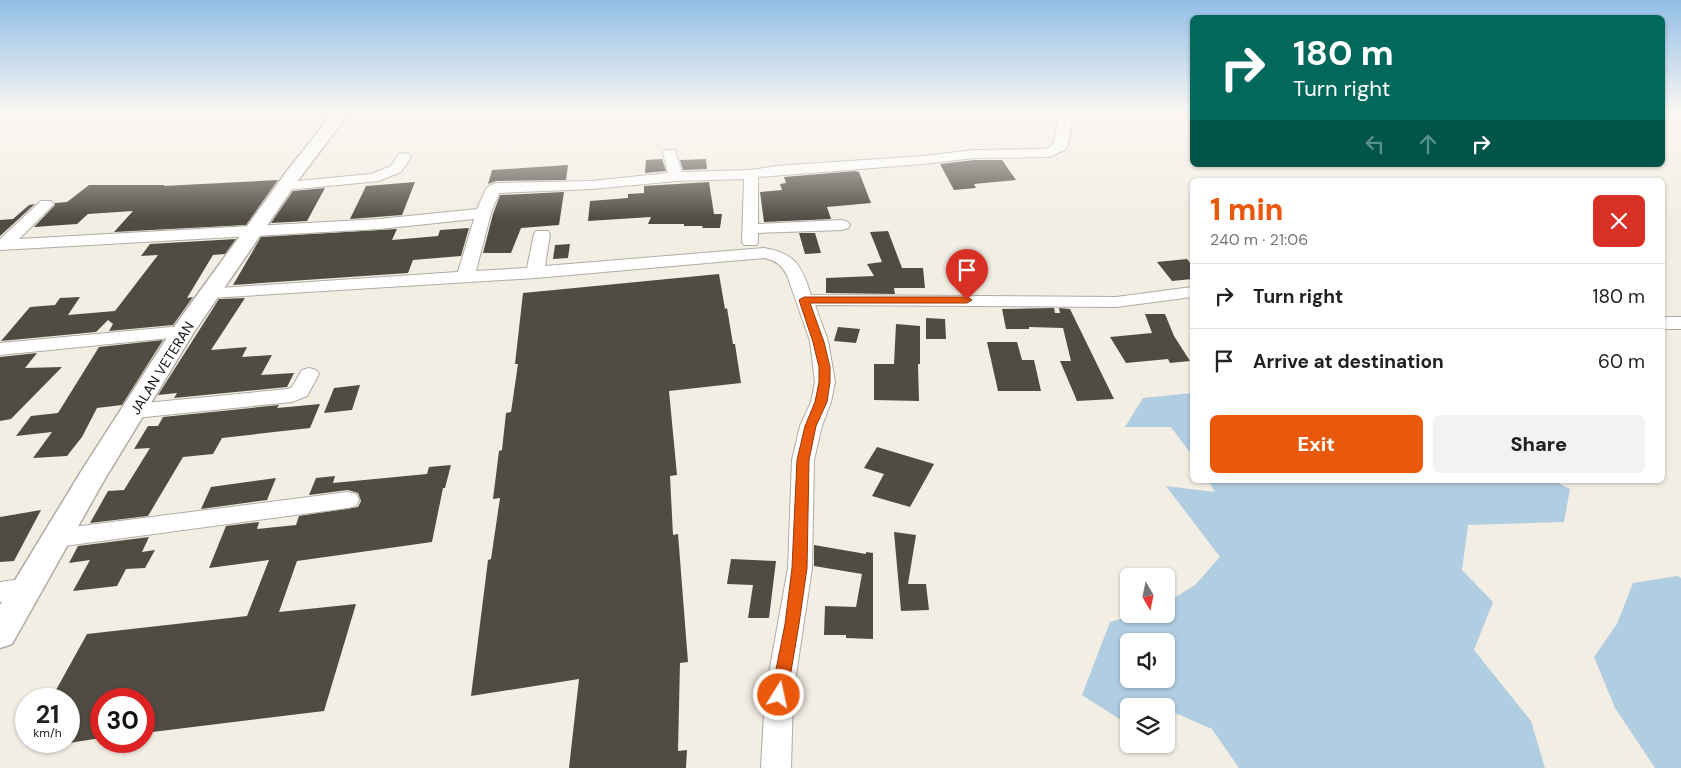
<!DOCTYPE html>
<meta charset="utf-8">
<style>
:root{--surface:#fff;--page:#f2f2f2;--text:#202124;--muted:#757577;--line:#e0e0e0;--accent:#ea580c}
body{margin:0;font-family:"DM Sans",sans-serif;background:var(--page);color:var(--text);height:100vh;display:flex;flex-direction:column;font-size:19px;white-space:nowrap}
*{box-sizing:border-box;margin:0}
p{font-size:16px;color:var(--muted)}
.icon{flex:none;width:28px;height:28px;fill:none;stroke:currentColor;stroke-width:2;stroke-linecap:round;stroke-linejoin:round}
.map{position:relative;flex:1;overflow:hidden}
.details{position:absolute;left:1190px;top:178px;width:475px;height:305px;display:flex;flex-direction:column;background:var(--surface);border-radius:8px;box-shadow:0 1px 4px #0004}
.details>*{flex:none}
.guide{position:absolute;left:1190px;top:15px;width:475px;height:152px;border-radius:8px;box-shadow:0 1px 4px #0004;background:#00695c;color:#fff;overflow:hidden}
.needle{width:32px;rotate:171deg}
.fabs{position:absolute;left:1120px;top:568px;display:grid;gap:10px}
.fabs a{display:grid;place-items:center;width:55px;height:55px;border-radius:8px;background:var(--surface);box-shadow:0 1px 4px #0004;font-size:25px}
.speed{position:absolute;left:15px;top:688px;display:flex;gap:10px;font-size:25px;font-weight:700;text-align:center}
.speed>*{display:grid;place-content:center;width:65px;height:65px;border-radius:50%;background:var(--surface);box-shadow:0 1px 4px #0004;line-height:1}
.speed small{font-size:12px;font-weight:400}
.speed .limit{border:8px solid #d22;background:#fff;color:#111}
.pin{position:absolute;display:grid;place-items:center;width:42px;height:42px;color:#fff;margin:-51px -21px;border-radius:50% 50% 50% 0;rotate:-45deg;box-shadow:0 0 5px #0007}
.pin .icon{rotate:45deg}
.me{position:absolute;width:55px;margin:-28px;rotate:10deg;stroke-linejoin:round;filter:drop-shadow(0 0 4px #0008)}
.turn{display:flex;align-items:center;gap:18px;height:105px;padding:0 20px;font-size:22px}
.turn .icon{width:65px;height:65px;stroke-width:2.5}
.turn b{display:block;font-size:35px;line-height:42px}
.lanes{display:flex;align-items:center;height:48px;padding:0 20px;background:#0003;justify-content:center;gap:25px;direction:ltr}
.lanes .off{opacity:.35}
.round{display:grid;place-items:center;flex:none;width:52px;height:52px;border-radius:8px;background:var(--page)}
.overview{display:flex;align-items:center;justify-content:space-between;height:85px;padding:0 20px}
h1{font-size:30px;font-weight:800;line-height:38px;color:var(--accent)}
.button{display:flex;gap:10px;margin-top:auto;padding:10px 20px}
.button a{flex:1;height:58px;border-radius:8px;background:var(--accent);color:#fff;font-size:20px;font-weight:800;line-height:58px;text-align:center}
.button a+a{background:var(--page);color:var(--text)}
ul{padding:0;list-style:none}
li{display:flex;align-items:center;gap:15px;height:65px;padding:0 20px;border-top:1px solid var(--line)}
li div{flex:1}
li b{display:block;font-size:19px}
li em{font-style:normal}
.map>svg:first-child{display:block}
.water{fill:#b1cde2;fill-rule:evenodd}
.building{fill:#504c44}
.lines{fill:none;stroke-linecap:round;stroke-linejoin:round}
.minor-casing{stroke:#b1aca3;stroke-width:2}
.major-casing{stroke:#b1aca3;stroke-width:3}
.minor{fill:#fff;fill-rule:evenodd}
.major{fill:#fff;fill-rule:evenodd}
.route{fill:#ea580c;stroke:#983908}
.labels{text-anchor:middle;stroke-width:5;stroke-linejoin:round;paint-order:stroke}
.street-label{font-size:14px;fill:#110f0c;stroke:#fff}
</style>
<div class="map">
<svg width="1681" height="768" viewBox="0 0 1681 768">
<rect width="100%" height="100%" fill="#f3eee4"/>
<!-- water -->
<g class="water">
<path d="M1192,393V455L1171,427H1125L1143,398Z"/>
<path d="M1208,480H1552L1570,489L1564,522L1468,525L1462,570L1493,602L1474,650L1531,721L1545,768H1239L1212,729L1166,709V706H1129V718L1121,720L1082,695L1110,622L1138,614H1166V603L1195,585L1220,557L1166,486L1215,492ZM1129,641H1166V679H1129Z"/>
<path d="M1677,576L1681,578V768H1655L1615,708L1594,657L1617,624L1633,583Z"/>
</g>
<!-- building -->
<g class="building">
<path d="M662,159L666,171L645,173L646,160Z"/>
<path d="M706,159L707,169L683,170L680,160Z"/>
<path d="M974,160H1002L1016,180L974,184L976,188L954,190L940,164Z"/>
<path d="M568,165L566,180L496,181L488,184L492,170Z"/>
<path d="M855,171L859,172L871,203L827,207L831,219L764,222L760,192L782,190L780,184L786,183L784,177Z"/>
<path d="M278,180L246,225L114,232L133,211L88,214L77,224L34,227L55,205V203L67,202L89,185H165L163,186Z"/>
<path d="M415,182L402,215L350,219L366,186Z"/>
<path d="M709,182L714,214H722L720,228H702L703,226H684V224H648L651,217L588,221L590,201L628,198V194L644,193V186Z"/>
<path d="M325,188L307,221L271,223L293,191Z"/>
<path d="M564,192L559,225L521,228L511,253H483L493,214L500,195Z"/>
<path d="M35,204L0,236V220L13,219L29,205Z"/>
<path d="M469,228L461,256L413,260L408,273L233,285L261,237L397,229L392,240L438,236L440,230Z"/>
<path d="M888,231L902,268H923L925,288H894L895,294L826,293V278L874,276L867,264L882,262L870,232Z"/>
<path d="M799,233H815L821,253L805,254Z"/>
<path d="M236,239L225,254L213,255L187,298L193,297L173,325L109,331L113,324L108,320L96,332L1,341L30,307L55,305L60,298L80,297L68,315L115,311L158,255L141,256L150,244Z"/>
<path d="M570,244L568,258L553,259L555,245Z"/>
<path d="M1187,259L1192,265V279L1172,281L1157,262Z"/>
<path d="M719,274L725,309L727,308L733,344H735L741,383L669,391L677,475L670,476L673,535L678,534L688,662L680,663L678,751L687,750L686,768H569L579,679L471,696L488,560L491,559L500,498L493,499L499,451L502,450L506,413L511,412L518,364H515L523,293Z"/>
<path d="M245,298L211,350L247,347L242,357L272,355L261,375L294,373L287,387L174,398L177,393L158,395L219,299Z"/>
<path d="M1054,308L1055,313H1060L1059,308L1070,309L1114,399L1077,401L1060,361H1071L1063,328L1029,327V329H1006L1002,309Z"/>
<path d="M1145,314H1165L1174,336L1190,361L1170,363L1168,359L1126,363L1110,337L1152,333Z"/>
<path d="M926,318L945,319L946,339H926Z"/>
<path d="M896,324L920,326V364H918L919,401L874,400V364H894Z"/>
<path d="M838,327L860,329L856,343L834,341Z"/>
<path d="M163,340L122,405L97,408L82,437L67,456L33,458L52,432L16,436L31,416L58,413L99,347Z"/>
<path d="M987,342H1017L1022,360H1034L1041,391H998Z"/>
<path d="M37,353L25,368L62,367L11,419L0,421V357Z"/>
<path d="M360,385L352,410L324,413L334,388Z"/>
<path d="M320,404L310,428L222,438L213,454L183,457L148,516L90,523L108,491L124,490L150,448L134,449L148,426H158L163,417L279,405L277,408Z"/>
<path d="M877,447L934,464L910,507L872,496L884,474L864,468Z"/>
<path d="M451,465L445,488H443L432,542L297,561L279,612L356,604L324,711L144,733V699H101V738L69,743V699H51L87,634L247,616L269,560L209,568L226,526L259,522L257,529L296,525L299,516L358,507L361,501L358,493L348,490L309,495L316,478L335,476L333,483L427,474L429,467Z"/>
<path d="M276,478L267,500L201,509L211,487Z"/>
<path d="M41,510L14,561L0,562V517Z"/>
<path d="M894,532L916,535L908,584H926L929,610L901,611Z"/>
<path d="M149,537L142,552L155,550L145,568L126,569L117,586L73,591L90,560L69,563L78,546Z"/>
<path d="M814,545L866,554V552L873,553V639L846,638V635H824L825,606L856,607L862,574L814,566Z"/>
<path d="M731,559L776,561L769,618H748L753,585L727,584Z"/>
</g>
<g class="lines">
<!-- minor casing -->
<g class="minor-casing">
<g id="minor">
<path d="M1056,113H1069L1072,123L1067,147L1065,150L1049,157L974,158L923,164L758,177V224L842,220L848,222L850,225L848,228L842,230L758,233V242L756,245H744L742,242L744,179L676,181L592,189L499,193L491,213L476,271L527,268L534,234L536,231H548L550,234L545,266L764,248C795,253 802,266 811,295L1116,297L1192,287V297L1116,307L815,305L828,341L835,382L831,402L822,426L814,460L812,568L793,695L791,768H761L765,695L788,568L792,460L800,426L811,402L815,382L810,341L787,275C782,265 775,260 764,258L535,278L210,298L204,297L201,293L204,289L458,272L474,219L379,229L0,250V239L41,201H51L54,204L19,239L379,219L477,209L487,187L496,183L592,181L668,173L663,153L665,150H675L682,172L751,170L776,166L923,156L974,150L1046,149L1053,145L1058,123Z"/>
<path d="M404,153L409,154L411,157L401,172L379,181L287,190L282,189L280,186L282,183L287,182L371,174L391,166L399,154Z"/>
<rect x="1662" y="317" width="19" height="12"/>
<path d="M182,326L189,328L191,332L189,336L0,355V343Z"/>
<path d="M309,368L316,370L319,374L307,396L292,402L135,418L128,416L125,411L128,406L135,404L288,389L292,387L302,370Z"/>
<path d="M348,492L356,494L359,500L356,506L348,508L57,547L49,544L45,538L49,532L57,529Z"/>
<path d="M28,578L37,581L41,588L37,595L0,602V582Z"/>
</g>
</g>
<!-- major casing -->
<g class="major-casing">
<path id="major" d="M333,113H349L299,179L194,332L103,482L12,644L0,648V605L82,470L174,327L287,171Z"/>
</g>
<!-- minor -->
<use href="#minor" class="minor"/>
<!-- major -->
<use href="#major" class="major"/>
</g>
<!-- sky -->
<linearGradient id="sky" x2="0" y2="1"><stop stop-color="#92bee6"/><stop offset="0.51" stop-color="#faf7f3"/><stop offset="1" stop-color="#faf7f3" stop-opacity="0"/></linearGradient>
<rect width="1681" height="220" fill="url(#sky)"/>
<!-- route -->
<path class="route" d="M804,297H967L972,300L967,303H810L824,342L830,367V382L827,402L816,426L809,460L807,568L799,624L787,695L785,700L779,702L774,700L771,695L785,624L792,568L797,460L805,426L815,402L819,382V367L813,342L799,300Z"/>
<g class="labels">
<!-- street labels -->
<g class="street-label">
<text transform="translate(162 368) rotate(-58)" y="5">JALAN VETERAN</text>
</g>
</g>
</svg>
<div class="fabs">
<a><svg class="needle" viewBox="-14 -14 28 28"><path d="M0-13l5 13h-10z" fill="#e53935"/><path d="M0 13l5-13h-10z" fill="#757577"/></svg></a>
<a><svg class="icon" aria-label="sound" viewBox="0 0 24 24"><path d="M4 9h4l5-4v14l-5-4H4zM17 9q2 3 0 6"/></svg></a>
<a><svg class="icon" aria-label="layers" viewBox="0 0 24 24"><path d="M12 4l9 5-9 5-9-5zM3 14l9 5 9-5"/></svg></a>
</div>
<div class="speed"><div>21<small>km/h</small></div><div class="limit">30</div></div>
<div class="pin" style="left:967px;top:300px;background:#d93025"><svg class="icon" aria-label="arrive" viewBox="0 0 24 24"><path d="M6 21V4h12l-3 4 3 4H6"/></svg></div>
<svg class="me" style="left:779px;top:695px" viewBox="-20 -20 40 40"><circle r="17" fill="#ea580c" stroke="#fff" stroke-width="3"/><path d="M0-11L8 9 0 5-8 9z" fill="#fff"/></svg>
<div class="guide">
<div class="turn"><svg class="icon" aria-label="right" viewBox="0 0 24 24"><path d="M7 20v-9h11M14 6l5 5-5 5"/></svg><div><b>180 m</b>Turn right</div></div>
<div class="lanes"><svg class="icon off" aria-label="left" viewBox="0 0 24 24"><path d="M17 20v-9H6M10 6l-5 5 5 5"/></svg><svg class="icon off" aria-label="ahead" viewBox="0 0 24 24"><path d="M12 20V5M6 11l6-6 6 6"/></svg><svg class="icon" aria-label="right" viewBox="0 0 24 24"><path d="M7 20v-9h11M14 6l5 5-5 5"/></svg></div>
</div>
<section class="details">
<div class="overview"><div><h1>1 min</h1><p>240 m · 21:06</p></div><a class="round" style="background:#d93025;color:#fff"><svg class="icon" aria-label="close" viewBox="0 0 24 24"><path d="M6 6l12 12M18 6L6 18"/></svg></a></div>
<ul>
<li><svg class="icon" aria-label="right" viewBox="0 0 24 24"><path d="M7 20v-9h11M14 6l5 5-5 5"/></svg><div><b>Turn right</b></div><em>180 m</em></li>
<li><svg class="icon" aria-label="arrive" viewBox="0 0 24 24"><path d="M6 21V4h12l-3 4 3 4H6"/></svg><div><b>Arrive at destination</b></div><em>60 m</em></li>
</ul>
<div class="button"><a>Exit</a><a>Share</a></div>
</section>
</div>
